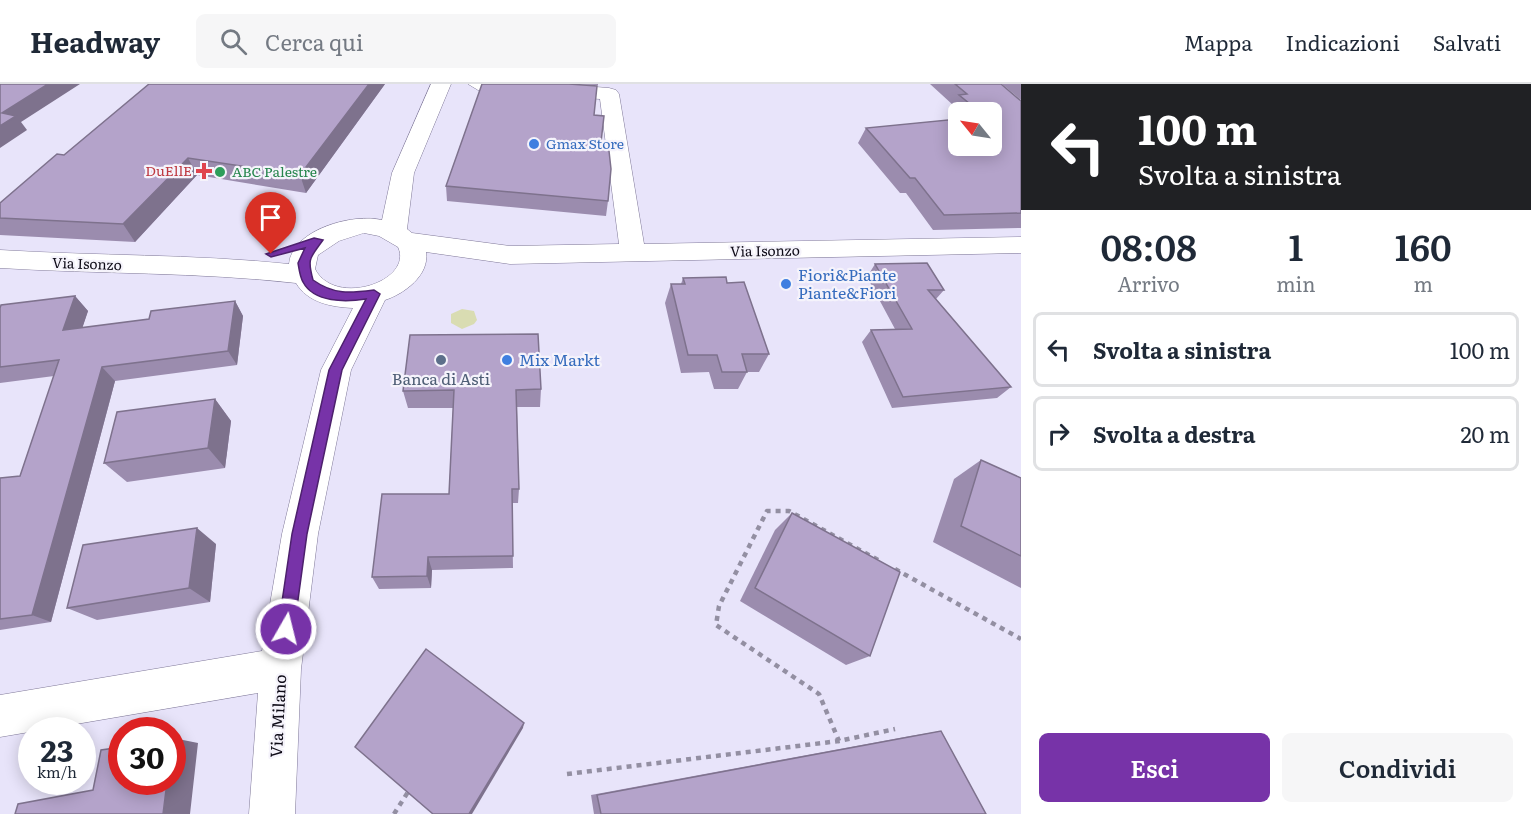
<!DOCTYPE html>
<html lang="it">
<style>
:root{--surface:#fff;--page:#f6f6f7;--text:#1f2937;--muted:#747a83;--line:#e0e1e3;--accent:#7733a8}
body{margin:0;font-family:Literata,serif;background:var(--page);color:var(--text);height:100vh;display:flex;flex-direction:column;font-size:22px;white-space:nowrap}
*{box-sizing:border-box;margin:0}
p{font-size:20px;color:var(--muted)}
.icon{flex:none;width:33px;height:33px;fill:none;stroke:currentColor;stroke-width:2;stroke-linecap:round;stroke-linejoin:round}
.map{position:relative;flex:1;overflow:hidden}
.details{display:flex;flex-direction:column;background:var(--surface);width:510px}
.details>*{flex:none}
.banner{background:#202124;color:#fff;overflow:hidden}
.needle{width:39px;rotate:300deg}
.controls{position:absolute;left:948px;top:18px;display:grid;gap:12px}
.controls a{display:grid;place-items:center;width:54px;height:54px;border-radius:9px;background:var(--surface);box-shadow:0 3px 15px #0003;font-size:30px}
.speed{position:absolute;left:18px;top:633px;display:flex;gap:12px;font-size:30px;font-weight:700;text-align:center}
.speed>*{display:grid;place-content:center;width:78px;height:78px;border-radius:50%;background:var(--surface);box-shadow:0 3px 15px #0003;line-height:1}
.speed small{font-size:15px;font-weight:400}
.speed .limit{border:9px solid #d22;background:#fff;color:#111}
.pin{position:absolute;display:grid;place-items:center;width:51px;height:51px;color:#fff;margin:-62px -26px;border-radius:50% 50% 50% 0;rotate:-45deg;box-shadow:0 0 6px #0007}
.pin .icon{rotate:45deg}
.me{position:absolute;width:66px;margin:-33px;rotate:8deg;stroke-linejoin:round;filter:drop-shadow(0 0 4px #0008)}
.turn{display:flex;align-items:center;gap:21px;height:126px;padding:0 18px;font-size:27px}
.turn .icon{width:78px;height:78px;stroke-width:2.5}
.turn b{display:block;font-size:42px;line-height:51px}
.eta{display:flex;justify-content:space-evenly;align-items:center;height:102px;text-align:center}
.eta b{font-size:36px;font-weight:600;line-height:42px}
.cta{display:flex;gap:12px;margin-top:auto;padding:12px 18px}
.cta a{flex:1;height:69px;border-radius:9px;background:var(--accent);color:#fff;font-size:24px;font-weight:600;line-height:69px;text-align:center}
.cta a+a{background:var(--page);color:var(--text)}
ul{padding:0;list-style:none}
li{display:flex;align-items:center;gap:18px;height:75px;margin:0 12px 9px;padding:0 6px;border:3px solid var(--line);border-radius:9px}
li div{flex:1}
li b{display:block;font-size:22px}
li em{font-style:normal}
header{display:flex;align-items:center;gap:36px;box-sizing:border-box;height:84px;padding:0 30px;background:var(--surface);border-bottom:2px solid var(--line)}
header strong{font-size:28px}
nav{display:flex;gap:33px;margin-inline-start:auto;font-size:21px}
.search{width:420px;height:54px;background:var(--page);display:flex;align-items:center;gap:15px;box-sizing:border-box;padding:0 21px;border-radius:9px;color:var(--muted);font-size:22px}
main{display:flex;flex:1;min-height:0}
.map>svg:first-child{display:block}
.green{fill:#d9dcb2}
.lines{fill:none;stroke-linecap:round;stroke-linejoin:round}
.minor-casing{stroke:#7f7898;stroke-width:1}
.path{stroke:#938fa2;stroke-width:4.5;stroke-dasharray:5 5;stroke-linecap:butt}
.minor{fill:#fff;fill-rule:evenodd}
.wall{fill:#9b8cae}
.shaded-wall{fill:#7e728d}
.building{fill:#b4a3ca;stroke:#7e728d;stroke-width:1.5}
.route{fill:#7733a8;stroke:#4d216d;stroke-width:1.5}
.shop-dot{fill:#3f7fe0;stroke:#f5f3fb;stroke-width:2}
.health-dot{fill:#e0444e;stroke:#f5f3fb;stroke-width:2}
.leisure-dot{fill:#2e9e5b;stroke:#f5f3fb;stroke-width:2}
.service-dot{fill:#5c6f8a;stroke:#f5f3fb;stroke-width:2}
.labels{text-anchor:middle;stroke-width:4.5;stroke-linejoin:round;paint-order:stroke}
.far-shop-label{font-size:14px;fill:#366cbe;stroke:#f5f3fb;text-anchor:start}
.far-health-label{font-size:14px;fill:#be3a42;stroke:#f5f3fb;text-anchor:end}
.far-leisure-label{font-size:14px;fill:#27864d;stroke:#f5f3fb;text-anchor:start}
.far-street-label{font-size:14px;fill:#0d0a16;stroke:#f5f3fb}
.shop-label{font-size:16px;fill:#366cbe;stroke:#f5f3fb;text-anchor:start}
.service-label{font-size:16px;fill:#4e5e75;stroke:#f5f3fb}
.street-label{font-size:16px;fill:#0d0a16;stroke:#f5f3fb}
</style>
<header>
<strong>Headway</strong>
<div class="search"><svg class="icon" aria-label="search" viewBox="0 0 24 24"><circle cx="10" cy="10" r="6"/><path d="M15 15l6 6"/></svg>Cerca qui</div>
<nav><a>Mappa</a><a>Indicazioni</a><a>Salvati</a></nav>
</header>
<main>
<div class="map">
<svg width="1021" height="730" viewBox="0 0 1021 730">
<rect width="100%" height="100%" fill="#e8e4fa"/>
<!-- green -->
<path class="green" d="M462,225L474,227L477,236L474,240L462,245L451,239V230Z"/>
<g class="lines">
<!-- minor casing -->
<g class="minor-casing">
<path id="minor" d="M431,0H451L414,89L407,145L412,149L510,162L619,160L600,15L478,6L468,0H556L609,4L616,6L619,10L644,160L1021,153V169L510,180L426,168C430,191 404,210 385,216L351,286L318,450L301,585L295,730H249L258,609L0,653V611L262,567L282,450L321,286L353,224C332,223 308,219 296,199C198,188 99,190 0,184V166C96,172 193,170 289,180C292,145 354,129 382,136L392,89ZM364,149L379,152L398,163C414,197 335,224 315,185L318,171L339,157Z"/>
</g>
<!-- path -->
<g class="path">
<path d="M878,476L789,427H767L719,522L716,541L819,610L839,657L895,645"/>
<path d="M895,485L1021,555"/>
<path d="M567,690L839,657"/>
<path d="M394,730L408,708"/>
</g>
<!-- minor -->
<use href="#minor" class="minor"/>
</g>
<!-- wall -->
<g class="wall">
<path d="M385,0L306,109L197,91L135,158L0,151V119L64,71Z"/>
<path d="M482,0H598V1L571,0L594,31L601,58L608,117L606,132L447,117L446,102Z"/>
<path d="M930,0H1001L1021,17V144L933,146L906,109H900L858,59L866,44L958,62L992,28H958V34L950,26L953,21Z"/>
<path d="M1002,0H1021V16Z"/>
<path d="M875,180L944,206L936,215L1011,303L997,314L892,324L862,258L871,246L895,245L867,193Z"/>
<path d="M683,194L727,199L769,270L759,288H747L738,305H714L709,288L681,289L665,219L671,200H681Z"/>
<path d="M75,212L88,227L82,244L149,235L235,217L243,232L237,281L115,297L51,538L0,546V394L20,392L54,292L0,299V224Z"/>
<path d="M541,305L540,323H517L519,405L518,419H512L513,484L432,486L431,504L379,505L372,493L449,410L453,324H408L403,307Z"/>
<path d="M215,315L231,337L225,384L127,398L104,379Z"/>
<path d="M981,376L1021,394V504L933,458L954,395Z"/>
<path d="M792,429L870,572L846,581L740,517L775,446Z"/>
<path d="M216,460L210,518L97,536L67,524Z"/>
<path d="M941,647L986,730H594L591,711L910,652Z"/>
</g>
<!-- shaded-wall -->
<g class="shaded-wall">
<path d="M48,0H80L21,38L27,46L0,64V42L2,29Z"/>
<path d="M369,0H385L306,109L300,91Z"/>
<path d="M188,74L197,91L135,158L123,140Z"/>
<path d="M75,212L88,227L77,260L63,246Z"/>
<path d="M235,217L243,232L237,281L228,267Z"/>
<path d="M102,283L115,297L51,538L32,531Z"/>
<path d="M215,315L231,337L225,384L208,364Z"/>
<path d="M197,444L216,460L210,518L189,504Z"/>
<path d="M428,473L432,486L431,504L427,492Z"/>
<path d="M524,639L523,644L472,730H469Z"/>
<path d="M173,654L198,659L190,730H163L167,698H172Z"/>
</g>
<!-- building -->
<g class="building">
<path d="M0,0H48L2,29L16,32L0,42Z"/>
<path d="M149,0H369L300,91L188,74L123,140L0,134V119L57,70L64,71Z"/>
<path d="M482,0H569L597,2L594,31L604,32L601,58H608L611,85L608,117L446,102Z"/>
<path d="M955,0H1001L1021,17V129L944,131L915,94H910L866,44L958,35V62H992V28H980L959,11L967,10Z"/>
<path d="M927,179L944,206H928L1011,303L903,313L871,246L912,245L875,180Z"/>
<path d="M726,193L727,199L744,198L769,270H742L747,288H722L717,271H688L671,200H685L683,194Z"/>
<path d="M75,212L63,246L149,235L151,227L235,217L228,267L102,283L32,531L0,535V394L20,392L59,276L0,283V224L1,221Z"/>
<path d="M538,250L541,305L516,306L519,405H512L513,472L428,473L427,492L372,493L382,410H449L454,306L403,307L410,251Z"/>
<path d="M215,315L208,364L104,379L117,328Z"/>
<path d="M981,376L1021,394V472L961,442Z"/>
<path d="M792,429L900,488L870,572L755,504Z"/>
<path d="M197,444L189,504L67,524L83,461Z"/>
<path d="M426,565L524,639L469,730H433L355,663Z"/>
<path d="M941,647L986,730H601L597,711Z"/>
<path d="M122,663V698H167L163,730H15L18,720L93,706L101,666Z"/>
</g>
<!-- route -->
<path class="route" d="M314,154L323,156C310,174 307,174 313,196C334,211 350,209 374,206L380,210L342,286L307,450L294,545L292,551L286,553L280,551L278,545L292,450L329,286L366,215C346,218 314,219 303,198C300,193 299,185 298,179L305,164L271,173L266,170Z"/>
<!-- markers -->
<g class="shop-dot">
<circle cx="534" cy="60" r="6"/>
<circle cx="786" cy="200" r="6"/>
<circle cx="507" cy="276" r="6"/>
</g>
<path class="health-dot" d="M201 78h6v6h6v6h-6v6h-6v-6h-6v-6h6z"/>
<circle class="leisure-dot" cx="220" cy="88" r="6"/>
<circle class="service-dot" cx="441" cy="276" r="6"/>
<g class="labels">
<!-- far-shop labels -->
<g class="far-shop-label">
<text x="546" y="65">Gmax Store</text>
</g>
<!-- far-health labels -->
<g class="far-health-label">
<text x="192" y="92">DuEllE</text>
</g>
<!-- far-leisure labels -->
<g class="far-leisure-label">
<text x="232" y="93">ABC Palestre</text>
</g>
<!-- far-street labels -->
<g class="far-street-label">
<text transform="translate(765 167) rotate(-1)" y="5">Via Isonzo</text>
<text transform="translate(87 180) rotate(2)" y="5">Via Isonzo</text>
</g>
<!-- shop labels -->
<g class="shop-label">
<text x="798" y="197">Fiori&amp;Piante<tspan x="798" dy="18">Piante&amp;Fiori</tspan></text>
<text x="519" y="282">Mix Markt</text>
</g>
<!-- service labels -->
<g class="service-label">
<text x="441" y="301">Banca di Asti</text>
</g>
<!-- street labels -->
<g class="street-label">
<text transform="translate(278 632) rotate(-87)" y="6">Via Milano</text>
</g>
</g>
</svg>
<div class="controls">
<a><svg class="needle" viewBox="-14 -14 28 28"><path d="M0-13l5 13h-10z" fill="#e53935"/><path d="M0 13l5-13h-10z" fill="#747a83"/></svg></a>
</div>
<div class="speed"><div>23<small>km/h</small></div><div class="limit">30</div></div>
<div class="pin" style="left:271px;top:170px;background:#d93025"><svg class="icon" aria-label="arrive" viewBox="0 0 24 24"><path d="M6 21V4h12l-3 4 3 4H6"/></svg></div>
<svg class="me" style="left:286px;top:545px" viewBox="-20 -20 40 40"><circle r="17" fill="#7733a8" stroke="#fff" stroke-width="3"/><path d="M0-11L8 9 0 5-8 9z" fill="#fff"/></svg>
</div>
<section class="details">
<div class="banner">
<div class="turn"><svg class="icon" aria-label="left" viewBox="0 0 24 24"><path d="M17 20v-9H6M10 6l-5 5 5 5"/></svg><div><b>100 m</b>Svolta a sinistra</div></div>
</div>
<div class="eta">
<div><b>08:08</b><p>Arrivo</p></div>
<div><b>1</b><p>min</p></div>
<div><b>160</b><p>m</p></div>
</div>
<ul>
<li><svg class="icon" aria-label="left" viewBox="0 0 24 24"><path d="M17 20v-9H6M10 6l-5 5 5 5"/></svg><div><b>Svolta a sinistra</b></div><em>100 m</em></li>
<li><svg class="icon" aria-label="right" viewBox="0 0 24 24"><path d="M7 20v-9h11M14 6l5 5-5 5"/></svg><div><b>Svolta a destra</b></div><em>20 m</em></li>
</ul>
<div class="cta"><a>Esci</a><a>Condividi</a></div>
</section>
</main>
